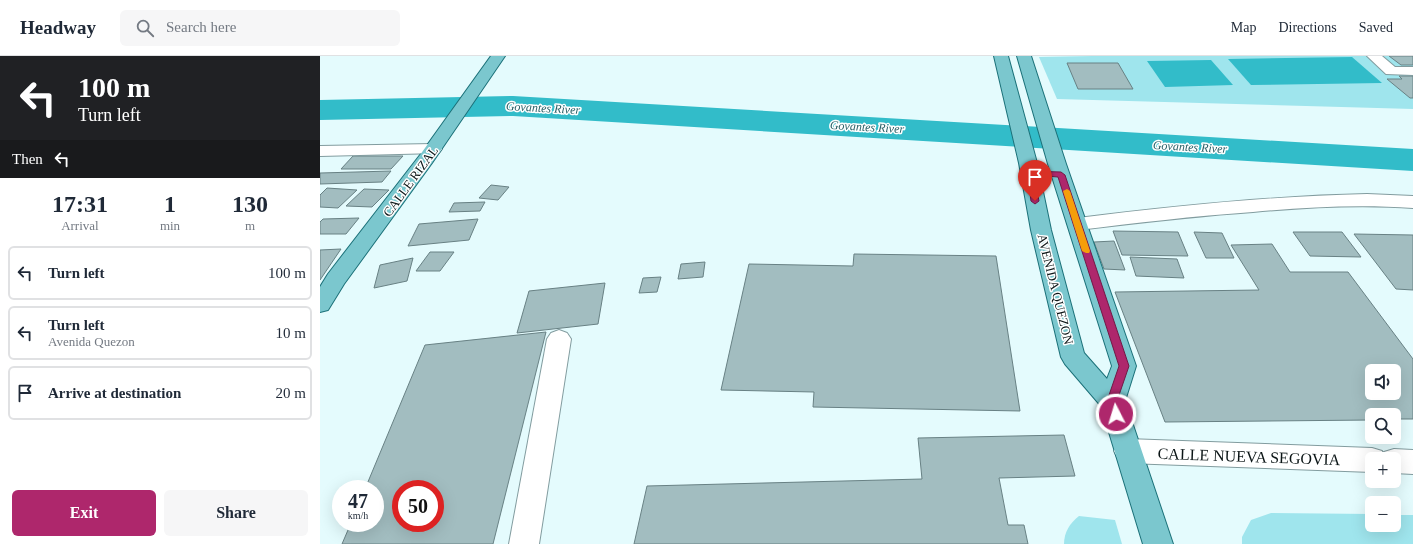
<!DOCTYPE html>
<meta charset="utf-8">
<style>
:root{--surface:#fff;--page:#f6f6f7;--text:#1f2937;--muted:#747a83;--line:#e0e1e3;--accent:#ae276c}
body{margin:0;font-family:"Times New Roman",serif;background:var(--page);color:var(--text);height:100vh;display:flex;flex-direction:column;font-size:15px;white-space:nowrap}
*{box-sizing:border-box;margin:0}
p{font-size:13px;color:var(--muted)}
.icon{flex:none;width:22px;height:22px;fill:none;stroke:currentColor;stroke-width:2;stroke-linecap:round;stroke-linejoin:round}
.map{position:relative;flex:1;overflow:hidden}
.side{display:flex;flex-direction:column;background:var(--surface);width:320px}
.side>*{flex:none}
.hud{background:#202124;color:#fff;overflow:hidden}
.buttons{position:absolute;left:1045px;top:308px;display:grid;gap:8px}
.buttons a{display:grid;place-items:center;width:36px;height:36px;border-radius:6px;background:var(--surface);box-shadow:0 4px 16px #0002;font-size:20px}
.speed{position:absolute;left:12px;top:424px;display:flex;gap:8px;font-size:20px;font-weight:700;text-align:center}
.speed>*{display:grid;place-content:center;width:52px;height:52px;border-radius:50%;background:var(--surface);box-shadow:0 4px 16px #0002;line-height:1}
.speed small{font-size:10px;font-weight:400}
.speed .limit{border:6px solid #d22;background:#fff;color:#111}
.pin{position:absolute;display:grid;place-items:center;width:34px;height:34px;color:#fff;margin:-41px -17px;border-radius:50% 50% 50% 0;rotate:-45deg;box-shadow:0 0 4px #0007}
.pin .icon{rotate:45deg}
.me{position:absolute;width:44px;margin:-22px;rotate:355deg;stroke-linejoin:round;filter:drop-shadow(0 0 3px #0008)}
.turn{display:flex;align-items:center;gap:14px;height:84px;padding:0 12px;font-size:18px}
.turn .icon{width:52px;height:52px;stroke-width:2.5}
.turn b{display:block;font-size:28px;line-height:34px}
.then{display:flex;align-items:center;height:38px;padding:0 12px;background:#0003;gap:8px;font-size:15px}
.eta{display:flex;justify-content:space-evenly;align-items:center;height:68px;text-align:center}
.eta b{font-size:24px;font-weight:600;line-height:28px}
.cta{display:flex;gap:8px;margin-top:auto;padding:8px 12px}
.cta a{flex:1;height:46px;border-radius:6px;background:var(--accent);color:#fff;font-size:16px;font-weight:600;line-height:46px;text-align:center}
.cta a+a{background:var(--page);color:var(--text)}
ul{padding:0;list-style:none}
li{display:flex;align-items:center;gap:12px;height:54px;margin:0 8px 6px;padding:0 4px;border:2px solid var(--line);border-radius:6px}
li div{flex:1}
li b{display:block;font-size:15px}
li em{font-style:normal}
header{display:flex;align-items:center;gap:24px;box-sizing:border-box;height:56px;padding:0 20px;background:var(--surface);border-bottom:1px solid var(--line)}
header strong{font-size:19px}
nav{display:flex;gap:22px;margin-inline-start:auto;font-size:14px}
.search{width:280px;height:36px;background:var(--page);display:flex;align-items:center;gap:10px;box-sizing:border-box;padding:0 14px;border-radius:6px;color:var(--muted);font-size:15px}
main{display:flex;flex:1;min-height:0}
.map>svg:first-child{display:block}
.green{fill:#9fe5ed}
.water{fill:#32bcc9}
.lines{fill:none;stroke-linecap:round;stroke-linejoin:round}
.river{fill:#32bcc9;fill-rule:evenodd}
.building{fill:#a2bdc0;stroke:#688184;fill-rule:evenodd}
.minor-casing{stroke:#829c9f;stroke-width:2}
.major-casing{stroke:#1b7179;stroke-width:2}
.minor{fill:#fff;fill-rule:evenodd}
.major{fill:#7bc7ce;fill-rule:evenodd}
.route{fill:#ae276c;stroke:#711946}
.slow{fill:#f59e0b}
.labels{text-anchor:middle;stroke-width:3;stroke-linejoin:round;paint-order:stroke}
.far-water-label{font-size:12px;font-style:italic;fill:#2b6167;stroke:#fff}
.street-label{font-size:13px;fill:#0b1516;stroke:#fff}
.near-street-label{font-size:16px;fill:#0b1516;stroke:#fff}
</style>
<header>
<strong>Headway</strong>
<div class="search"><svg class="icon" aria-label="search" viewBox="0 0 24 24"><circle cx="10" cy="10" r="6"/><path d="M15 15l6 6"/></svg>Search here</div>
<nav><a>Map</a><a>Directions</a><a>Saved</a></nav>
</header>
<main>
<section class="side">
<div class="hud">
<div class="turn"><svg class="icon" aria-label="left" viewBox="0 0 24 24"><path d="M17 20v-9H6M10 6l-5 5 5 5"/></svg><div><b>100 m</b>Turn left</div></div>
<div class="then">Then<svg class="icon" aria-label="left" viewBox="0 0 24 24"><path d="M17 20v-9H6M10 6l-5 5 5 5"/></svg></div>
</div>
<div class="eta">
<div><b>17:31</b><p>Arrival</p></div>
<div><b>1</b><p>min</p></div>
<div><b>130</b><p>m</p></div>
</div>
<ul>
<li><svg class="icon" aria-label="left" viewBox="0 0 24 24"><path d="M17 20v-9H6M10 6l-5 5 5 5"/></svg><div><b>Turn left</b></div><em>100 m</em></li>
<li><svg class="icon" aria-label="left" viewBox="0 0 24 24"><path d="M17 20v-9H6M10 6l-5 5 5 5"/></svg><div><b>Turn left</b><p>Avenida Quezon</p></div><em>10 m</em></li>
<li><svg class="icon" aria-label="arrive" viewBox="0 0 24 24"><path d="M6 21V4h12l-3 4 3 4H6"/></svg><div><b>Arrive at destination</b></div><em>20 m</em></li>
</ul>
<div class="cta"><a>Exit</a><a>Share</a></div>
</section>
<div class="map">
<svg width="1093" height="488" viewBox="0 0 1093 488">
<rect width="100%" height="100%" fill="#e4fbfd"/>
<!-- green -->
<g class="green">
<path d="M772,0H1093V53L737,43L719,1Z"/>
<path d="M951,457L1052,458V469H1074V459H1093V488H922V481L931,464Z"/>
<path d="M759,460L795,464L802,488H744C744,476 750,467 759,460Z"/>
</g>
<!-- water -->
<g class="water">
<path d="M1032,1L1062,27L931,29L908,3Z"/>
<path d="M891,4L913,29L845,31L827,5Z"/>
</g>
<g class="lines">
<!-- river -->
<path class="river" d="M193,40L1093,93V115L193,60L0,64V44Z"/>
</g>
<!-- building -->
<g class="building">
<path d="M1069,0H1093V9H1081Z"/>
<path d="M747,7H798L813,33H758Z"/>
<path d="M1079,20H1093V42H1090L1067,23H1082Z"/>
<path d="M33,100H83L71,113H21Z"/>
<path d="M71,115L62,126L0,128V117Z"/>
<path d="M171,129L189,131L178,144L159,142Z"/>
<path d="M7,132L37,134L18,152L0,151V139Z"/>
<path d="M44,133L69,134L52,151L26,150Z"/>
<path d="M165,146L160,155L129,156L134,147Z"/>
<path d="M39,162L26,178H0V166L3,163Z"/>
<path d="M158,163L149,184L88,190L99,168Z"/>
<path d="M793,175L858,176L868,200L802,199Z"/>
<path d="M874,176L902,177L914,202H886Z"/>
<path d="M973,176H1022L1041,201L990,200Z"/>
<path d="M1034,178L1093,179V234L1076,233Z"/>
<path d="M794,185L805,214L784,213L774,186Z"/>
<path d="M952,188L970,216H1028L1093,303V363H1074V359H1052V364L845,366L795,236L939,234L911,189ZM1052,315H1074V337H1052Z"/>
<path d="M21,193L0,224V194Z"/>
<path d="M110,196H134L120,215H96Z"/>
<path d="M534,198L676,200L700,355L493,351L494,336L401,334L429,208L533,210Z"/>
<path d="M810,201L857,203L864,222L816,220Z"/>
<path d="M93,202L87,225L54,232L60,209Z"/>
<path d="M385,206L383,221L358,223L361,208Z"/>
<path d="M341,221L337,236L319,237L323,222Z"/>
<path d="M285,227L278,268L197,277L209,235Z"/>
<path d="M226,276L173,488H22L31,467H55V433H45L105,289ZM81,433H115V467H81Z"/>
<path d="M744,379L755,420L679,422L688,469H704L708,488H314L327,430L602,423L598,382Z"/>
</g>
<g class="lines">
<!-- minor casing -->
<g class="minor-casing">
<g id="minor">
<path d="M1047,0H1062L1075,11H1093V19L1066,18Z"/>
<path d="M113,88L119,89L122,93L119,97L0,100V90Z"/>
<path d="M1047,138L1093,140V152C1040,148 986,151 933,156C874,160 816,167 758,174L751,172L748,168L751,164L758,162C854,150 950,140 1047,138Z"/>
<path d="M239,274L247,277L251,283L219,488H189L227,283L231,277Z"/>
<path d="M807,383L1052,392L1062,395L1063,399L1064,396L1074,393L1093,394V418L1074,417V403H1052V416L807,407L798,403L794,395L798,387Z"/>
</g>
</g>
<!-- major casing -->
<g class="major-casing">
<g id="major">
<path d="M171,0H185L112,107L24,228L8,254L0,256V231L8,218L100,99Z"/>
<path d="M674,0H688L717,107L731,174L764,297L787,323L792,310L728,108L697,0H711L746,108L816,310L805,345L853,488H823L781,350L745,308L741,301L711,174L699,107Z"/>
</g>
</g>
<!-- minor -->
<use href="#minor" class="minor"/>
<!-- major -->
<use href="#major" class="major"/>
</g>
<!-- route -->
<path class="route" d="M707,115L741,116L745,119L809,310L797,345L801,358L799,361H792L787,345L799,310L738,121L714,119L719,145L715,148L711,145Z"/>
<!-- slow -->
<path class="slow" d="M747,133L750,135L770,195L769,197H766L762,195L743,135Z"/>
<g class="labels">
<!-- far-water labels -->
<g class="far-water-label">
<text transform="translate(223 52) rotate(3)" y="4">Govantes River</text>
<text transform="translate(547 71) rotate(3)" y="4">Govantes River</text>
<text transform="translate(870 91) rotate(3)" y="4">Govantes River</text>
</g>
<!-- street labels -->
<g class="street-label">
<text transform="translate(90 125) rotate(-54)" y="5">CALLE RIZAL</text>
<text transform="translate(736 233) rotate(76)" y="5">AVENIDA QUEZON</text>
</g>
<!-- near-street labels -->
<g class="near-street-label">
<text transform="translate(929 400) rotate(2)" y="6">CALLE NUEVA SEGOVIA</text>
</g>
</g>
</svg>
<div class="buttons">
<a><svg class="icon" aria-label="sound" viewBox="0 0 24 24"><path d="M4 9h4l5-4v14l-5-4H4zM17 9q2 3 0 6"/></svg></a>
<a><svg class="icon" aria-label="search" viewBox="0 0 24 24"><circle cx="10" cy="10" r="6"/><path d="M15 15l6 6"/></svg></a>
<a>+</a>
<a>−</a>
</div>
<div class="speed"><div>47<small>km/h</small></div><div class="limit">50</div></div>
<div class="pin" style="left:715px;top:145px;background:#d93025"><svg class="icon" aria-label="arrive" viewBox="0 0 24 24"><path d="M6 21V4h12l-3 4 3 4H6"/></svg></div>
<svg class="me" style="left:796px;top:358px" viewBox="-20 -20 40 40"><circle r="17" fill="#ae276c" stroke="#fff" stroke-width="3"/><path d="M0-11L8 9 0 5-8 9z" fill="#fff"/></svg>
</div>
</main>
